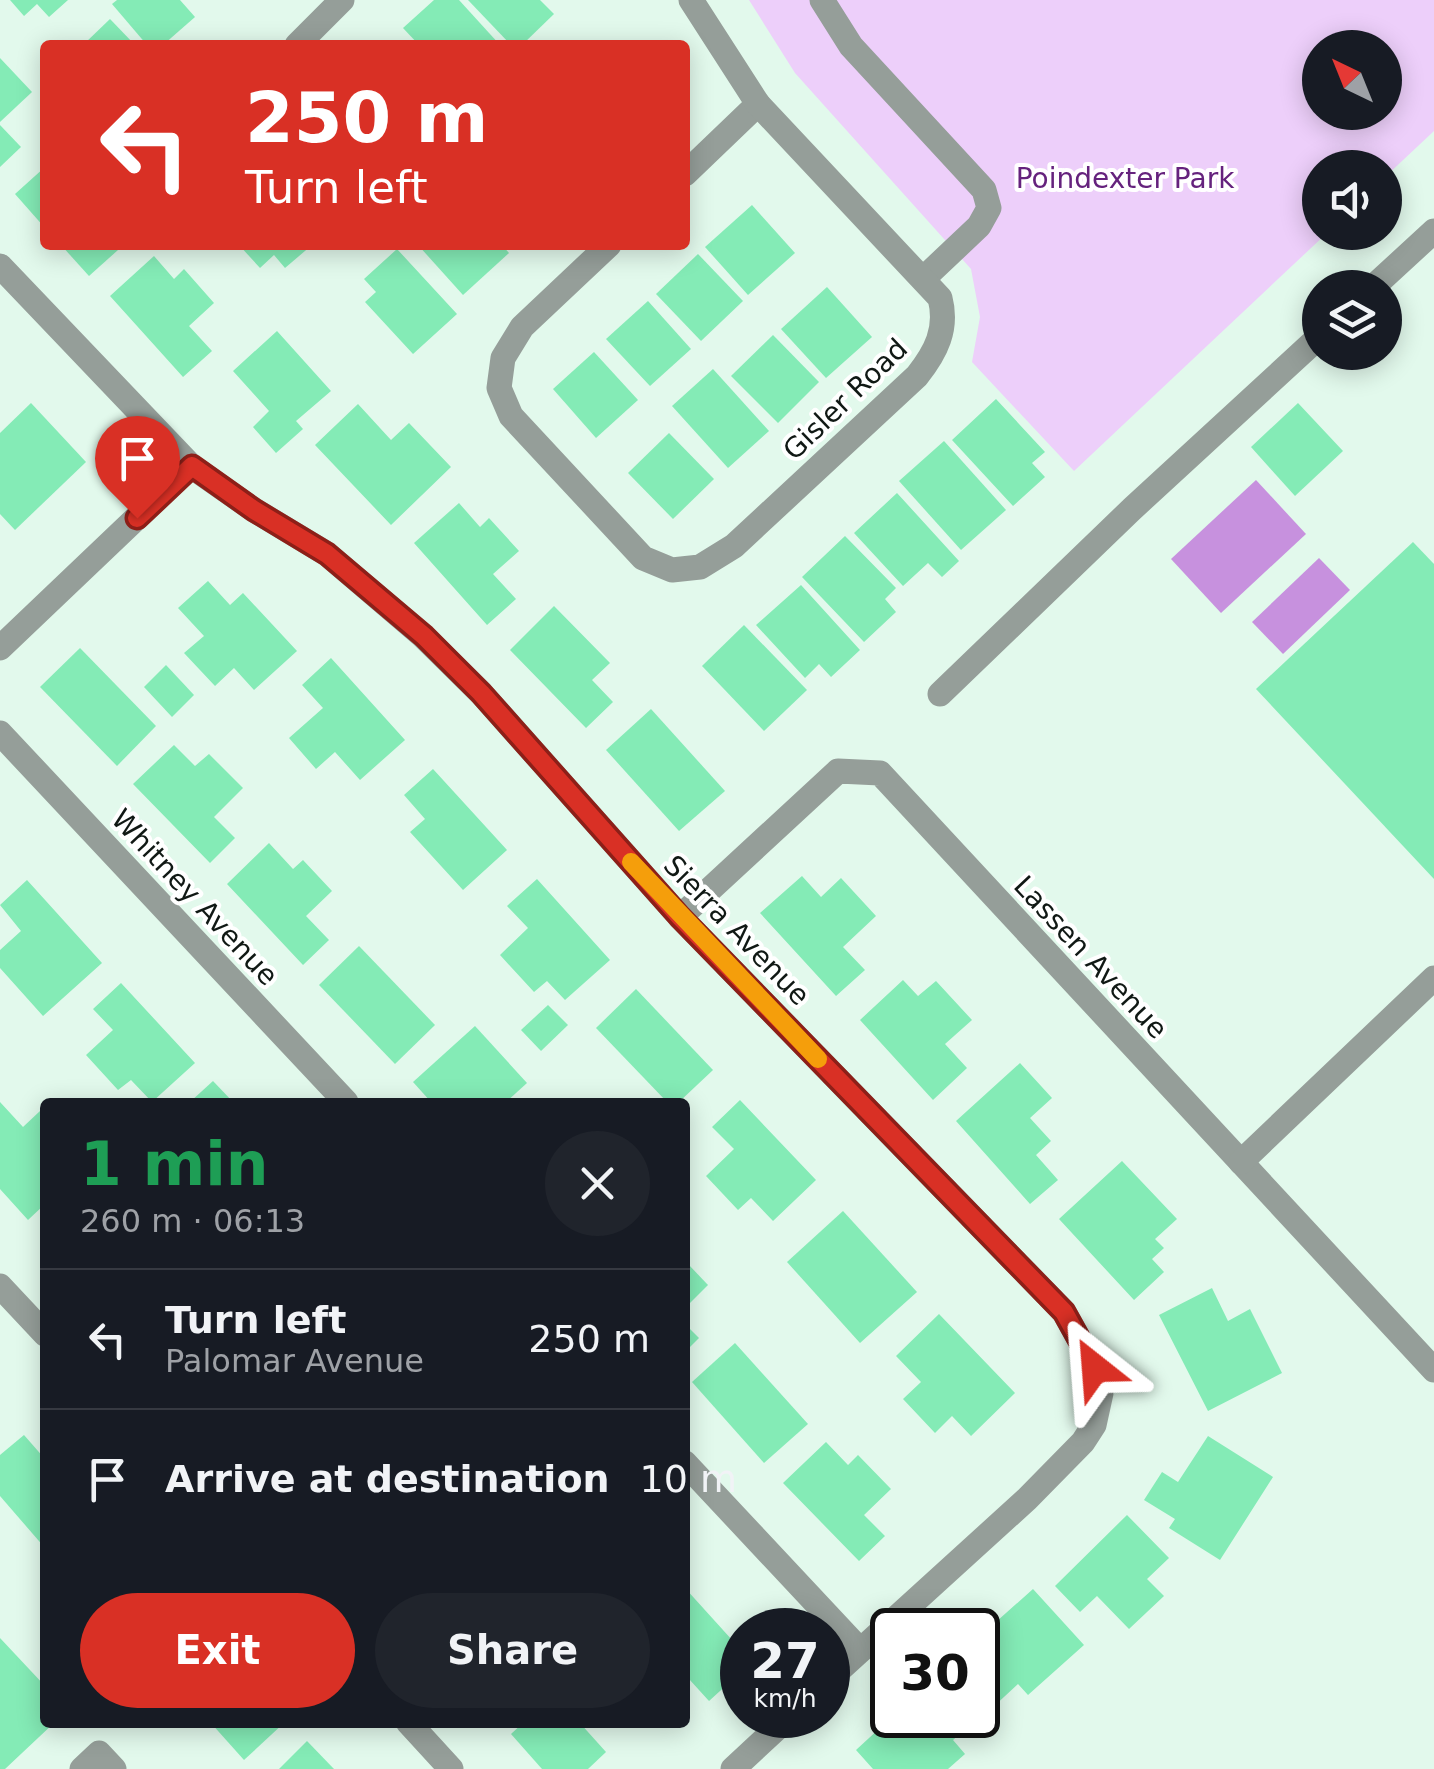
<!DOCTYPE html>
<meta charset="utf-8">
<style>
:root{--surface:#171b24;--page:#20242c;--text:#f1f3f6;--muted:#9ea1a6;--line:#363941;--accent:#d93025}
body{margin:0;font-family:"DejaVu Sans",sans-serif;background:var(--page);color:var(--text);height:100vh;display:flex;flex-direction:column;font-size:38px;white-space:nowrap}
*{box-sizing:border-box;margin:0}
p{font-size:32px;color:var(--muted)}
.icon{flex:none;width:55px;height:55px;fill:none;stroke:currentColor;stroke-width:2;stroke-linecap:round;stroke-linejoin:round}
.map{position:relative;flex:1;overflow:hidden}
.details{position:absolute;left:40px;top:1098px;width:650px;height:630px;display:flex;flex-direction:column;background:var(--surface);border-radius:10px;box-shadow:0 5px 25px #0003}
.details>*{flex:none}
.hud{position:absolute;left:40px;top:40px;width:650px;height:210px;border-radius:10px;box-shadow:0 5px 25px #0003;background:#d93025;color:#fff;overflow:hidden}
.needle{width:65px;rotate:317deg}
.controls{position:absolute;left:1302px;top:30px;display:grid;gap:20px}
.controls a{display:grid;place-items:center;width:100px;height:100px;border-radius:50%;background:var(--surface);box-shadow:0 5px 25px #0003;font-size:50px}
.speed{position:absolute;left:720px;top:1608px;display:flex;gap:20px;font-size:50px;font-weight:700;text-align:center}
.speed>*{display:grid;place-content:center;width:130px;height:130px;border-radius:50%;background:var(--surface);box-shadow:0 5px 25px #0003;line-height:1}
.speed small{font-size:25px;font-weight:400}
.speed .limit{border:5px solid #111;border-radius:15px;background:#fff;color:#111}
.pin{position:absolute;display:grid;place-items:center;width:85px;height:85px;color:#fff;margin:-102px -42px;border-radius:50% 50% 50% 0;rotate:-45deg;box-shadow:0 0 10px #0007}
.pin .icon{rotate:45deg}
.me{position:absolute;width:110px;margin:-55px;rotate:332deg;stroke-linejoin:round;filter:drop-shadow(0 0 8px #0008)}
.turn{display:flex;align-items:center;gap:35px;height:210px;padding:0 40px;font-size:45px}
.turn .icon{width:130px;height:130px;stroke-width:2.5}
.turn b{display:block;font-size:70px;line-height:85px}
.round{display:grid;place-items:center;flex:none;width:105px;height:105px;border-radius:52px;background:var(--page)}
.overview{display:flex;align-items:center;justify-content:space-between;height:170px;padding:0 40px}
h1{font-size:60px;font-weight:600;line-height:75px;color:#1e9e55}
.primary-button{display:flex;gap:20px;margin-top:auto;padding:20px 40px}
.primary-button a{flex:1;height:115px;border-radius:60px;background:var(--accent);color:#fff;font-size:40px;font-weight:600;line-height:115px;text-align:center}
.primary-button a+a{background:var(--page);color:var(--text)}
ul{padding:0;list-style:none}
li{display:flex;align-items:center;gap:30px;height:140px;padding:0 40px;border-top:2px solid var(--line)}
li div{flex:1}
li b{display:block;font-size:38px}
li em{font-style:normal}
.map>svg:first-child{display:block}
.green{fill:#edcffa;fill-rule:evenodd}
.water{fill:#c791de}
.building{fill:#84ebb6}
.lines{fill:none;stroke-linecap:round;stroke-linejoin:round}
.minor{stroke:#959e99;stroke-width:25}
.route-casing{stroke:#8d1f18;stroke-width:25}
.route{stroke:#d93025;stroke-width:18}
.slow{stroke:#f59e0b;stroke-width:18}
.labels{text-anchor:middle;stroke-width:8;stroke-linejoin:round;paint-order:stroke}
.park-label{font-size:28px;fill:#65227d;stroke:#fff}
.street-label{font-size:28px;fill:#101814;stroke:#fff}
</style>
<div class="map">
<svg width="1434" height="1769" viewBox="0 0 1434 1769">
<rect width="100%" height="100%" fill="#e2f9ec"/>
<!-- green -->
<path class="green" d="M749,0H1434V131L1385,177V168H1320V232L1327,233L1074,471L972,362L980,317L971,269L795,73ZM1320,48H1385V112H1320Z"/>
<!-- water -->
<g class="water">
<path d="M1256,480L1306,534L1221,613L1171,559Z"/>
<path d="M1319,558L1350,590L1283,654L1252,622Z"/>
</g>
<!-- building -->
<g class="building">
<path d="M10,0H68L49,17L37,4L24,16Z"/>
<path d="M117,0H180L195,17L163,45H147L112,4Z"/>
<path d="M434,0H459L500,45H419L403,28Z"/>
<path d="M468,0H540L554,14L522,45H511Z"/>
<path d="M110,19L135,45H83Z"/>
<path d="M0,58L32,92L0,122Z"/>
<path d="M0,125L21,147L0,167Z"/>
<path d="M45,167V228L15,194Z"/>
<path d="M752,205L795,253L748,295L705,247Z"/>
<path d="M61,245H114L118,250L89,276Z"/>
<path d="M239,245H312L285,268L274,255L260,268Z"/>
<path d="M418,245H502L509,253L463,295Z"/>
<path d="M397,249L457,314L413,354L365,302L376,292L364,279Z"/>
<path d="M698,254L743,301L701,341L656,294Z"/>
<path d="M154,256L174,279L184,269L214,303L189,326L212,351L183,377L110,296Z"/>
<path d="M827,287L872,337L826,378L781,329Z"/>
<path d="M648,301L691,349L650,386L606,339Z"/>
<path d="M277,331L331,391L296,421L303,429L276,453L253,427L269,411L233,371Z"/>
<path d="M773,335L819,382L778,423L731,376Z"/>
<path d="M594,352L638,400L596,438L553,389Z"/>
<path d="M713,369L769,431L728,468L672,406Z"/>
<path d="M996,399L1045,452L1032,463L1045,477L1013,506L952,440Z"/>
<path d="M31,403L86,462L15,530L0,514V433Z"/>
<path d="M1298,403L1343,451L1295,496L1251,447Z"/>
<path d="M358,404L391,440L409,423L451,467L391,525L315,445Z"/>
<path d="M669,433L714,479L673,519L628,473Z"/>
<path d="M944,441L1006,510L961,550L899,481Z"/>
<path d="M897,493L959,561L942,577L928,563L903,586L854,533Z"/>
<path d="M459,503L480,527L489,518L519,551L493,574L516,599L487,625L414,543Z"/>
<path d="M845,536L896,588L885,599L896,612L864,642L802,577Z"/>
<path d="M1413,542L1434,564V879L1256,689Z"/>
<path d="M208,581L230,605L243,593L297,651L254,690L234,668L215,686L184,653L204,636L178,608Z"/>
<path d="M801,585L860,650L831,677L819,664L805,678L756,625Z"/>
<path d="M554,606L610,663L592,680L613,702L586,728L510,650Z"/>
<path d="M744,625L807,690L764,731L702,666Z"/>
<path d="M80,648L156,726L117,766L40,687Z"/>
<path d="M331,658L405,740L360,780L335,752L316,769L289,738L323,708L302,685Z"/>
<path d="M166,665L194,695L172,717L144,687Z"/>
<path d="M651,709L725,791L679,831L606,750Z"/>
<path d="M174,745L195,766L209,754L243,788L214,817L235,838L210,863L133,784Z"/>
<path d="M433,769L507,850L463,890L410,832L425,819L404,795Z"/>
<path d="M269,843L293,869L303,860L332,891L306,916L329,940L303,965L227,884Z"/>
<path d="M802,876L821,897L841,878L876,916L843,947L865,970L836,996L760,913Z"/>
<path d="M537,879L610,960L565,1000L547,981L534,992L500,955L528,928L507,906Z"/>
<path d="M27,880L102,963L43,1016L0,968V950L21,931L0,905Z"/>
<path d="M359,946L435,1025L395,1064L319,985Z"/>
<path d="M903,980L918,996L936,981L972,1020L945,1044L967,1068L933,1100L860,1020Z"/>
<path d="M121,983L195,1063L152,1102L131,1080L118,1090L86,1055L113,1030L93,1009Z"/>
<path d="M636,989L713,1070L679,1102H667L596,1028Z"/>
<path d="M548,1005L568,1025L541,1051L521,1030Z"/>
<path d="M475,1026L527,1083L506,1102H431L413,1082Z"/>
<path d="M1020,1063L1052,1098L1030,1118L1051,1141L1036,1155L1058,1180L1030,1204L956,1121Z"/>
<path d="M213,1081L233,1102H190Z"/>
<path d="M740,1100L816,1180L773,1221L751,1198L738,1210L706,1176L734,1149L712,1127Z"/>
<path d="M0,1102L23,1127L40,1111L45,1116V1204L28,1220L0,1189Z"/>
<path d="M1122,1161L1177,1219L1155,1239L1164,1248L1152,1259L1164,1272L1134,1300L1059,1219Z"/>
<path d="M843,1211L917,1292L860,1343L787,1262Z"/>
<path d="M688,1264L708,1285L685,1308V1267Z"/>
<path d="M1212,1288L1228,1321L1250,1309L1282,1373L1208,1411L1159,1315Z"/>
<path d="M939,1314L1015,1393L971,1436L952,1416L935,1433L903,1399L921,1382L896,1356Z"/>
<path d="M685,1324L699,1338L685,1352Z"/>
<path d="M735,1343L808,1424L764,1463L692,1382Z"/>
<path d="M24,1435L45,1459V1548L0,1496V1455Z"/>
<path d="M1208,1436L1273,1477L1220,1560L1169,1528L1175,1519L1144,1500L1162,1472L1178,1482Z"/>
<path d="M826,1442L848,1465L858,1455L891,1489L864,1515L885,1536L859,1561L783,1483Z"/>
<path d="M1127,1515L1169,1558L1147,1579L1164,1596L1129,1629L1097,1596L1080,1612L1055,1586Z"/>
<path d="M685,1588L742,1651V1671L709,1701L689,1679L685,1683Z"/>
<path d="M1033,1589L1084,1645L1028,1695L1018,1684L991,1709L978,1694V1638Z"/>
<path d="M0,1638L45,1686V1722H55L5,1769H0Z"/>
<path d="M894,1715H974L977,1719L953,1740L965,1754L948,1769H873L856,1750Z"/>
<path d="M210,1722H285L244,1760Z"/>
<path d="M524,1722H579L606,1752L588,1769H542L511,1734Z"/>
<path d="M307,1741L334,1769H279Z"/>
</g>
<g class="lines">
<!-- minor -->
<g class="minor">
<path d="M822,0L851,46L984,190L989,208L979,226L923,279"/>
<path d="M297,45L342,0"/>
<path d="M685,174L758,104"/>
<path d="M609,245L522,327L503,358L499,388L511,416L643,558L672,570L700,567L734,546L917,376C936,352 948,329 940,298L758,104L691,0"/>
<path d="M0,266L191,466L254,510L327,554L423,636L481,693L680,917L1064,1312L1095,1368L1101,1393L1094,1425L1083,1442L1027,1499L828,1680"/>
<path d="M1372,288L1434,231"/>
<path d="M0,648L191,466"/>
<path d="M940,694L1132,509L1320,336"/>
<path d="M0,733L346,1102"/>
<path d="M680,917L838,771L880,773L1434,1370"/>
<path d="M1241,1162L1434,978"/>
<path d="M0,1286L45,1334"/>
<path d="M685,1463L860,1650"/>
<path d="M408,1722L451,1769"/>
<path d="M82,1769L99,1753L114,1769"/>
<path d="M733,1769L791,1715"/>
</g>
</g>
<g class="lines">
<!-- route casing -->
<g class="route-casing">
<path id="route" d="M137,518L192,466L254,510L327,554L424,636L481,693L680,917L1064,1312L1095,1368"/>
</g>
<!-- route -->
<use href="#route" class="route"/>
<!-- slow -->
<path class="slow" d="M631,862L818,1059"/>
</g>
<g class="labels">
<!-- park labels -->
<g class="park-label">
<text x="1125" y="188">Poindexter Park</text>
</g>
<!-- street labels -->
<g class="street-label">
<text transform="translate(845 399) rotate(-44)" y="10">Gisler Road</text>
<text transform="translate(195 897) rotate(47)" y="10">Whitney Avenue</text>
<text transform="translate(737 930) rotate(46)" y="10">Sierra Avenue</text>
<text transform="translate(1091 957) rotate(47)" y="10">Lassen Avenue</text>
</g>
</g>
</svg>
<div class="controls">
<a><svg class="needle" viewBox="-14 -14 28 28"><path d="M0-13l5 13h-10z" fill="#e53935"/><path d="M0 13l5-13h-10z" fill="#9ea1a6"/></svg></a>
<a><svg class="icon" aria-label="sound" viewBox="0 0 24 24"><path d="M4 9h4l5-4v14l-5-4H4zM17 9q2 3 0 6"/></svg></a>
<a><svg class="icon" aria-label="layers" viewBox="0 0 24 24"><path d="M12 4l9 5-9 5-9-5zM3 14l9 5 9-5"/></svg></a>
</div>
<div class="speed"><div>27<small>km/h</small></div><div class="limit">30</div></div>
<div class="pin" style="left:137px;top:518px;background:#d93025"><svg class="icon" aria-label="arrive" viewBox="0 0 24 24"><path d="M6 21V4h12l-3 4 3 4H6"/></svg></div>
<svg class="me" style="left:1095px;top:1368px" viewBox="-20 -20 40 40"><path d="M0-17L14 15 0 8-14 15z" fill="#d93025" stroke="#fff" stroke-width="4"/></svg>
<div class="hud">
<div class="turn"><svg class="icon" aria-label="left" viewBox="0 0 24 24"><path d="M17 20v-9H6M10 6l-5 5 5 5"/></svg><div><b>250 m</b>Turn left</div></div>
</div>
<section class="details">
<div class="overview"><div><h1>1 min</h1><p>260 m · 06:13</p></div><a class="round"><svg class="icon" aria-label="close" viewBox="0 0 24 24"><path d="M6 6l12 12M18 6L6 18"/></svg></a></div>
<ul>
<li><svg class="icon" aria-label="left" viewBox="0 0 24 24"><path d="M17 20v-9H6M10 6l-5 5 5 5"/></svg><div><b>Turn left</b><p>Palomar Avenue</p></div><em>250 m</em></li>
<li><svg class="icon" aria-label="arrive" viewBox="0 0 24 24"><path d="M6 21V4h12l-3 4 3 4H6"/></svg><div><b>Arrive at destination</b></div><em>10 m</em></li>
</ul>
<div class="primary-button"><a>Exit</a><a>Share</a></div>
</section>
</div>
